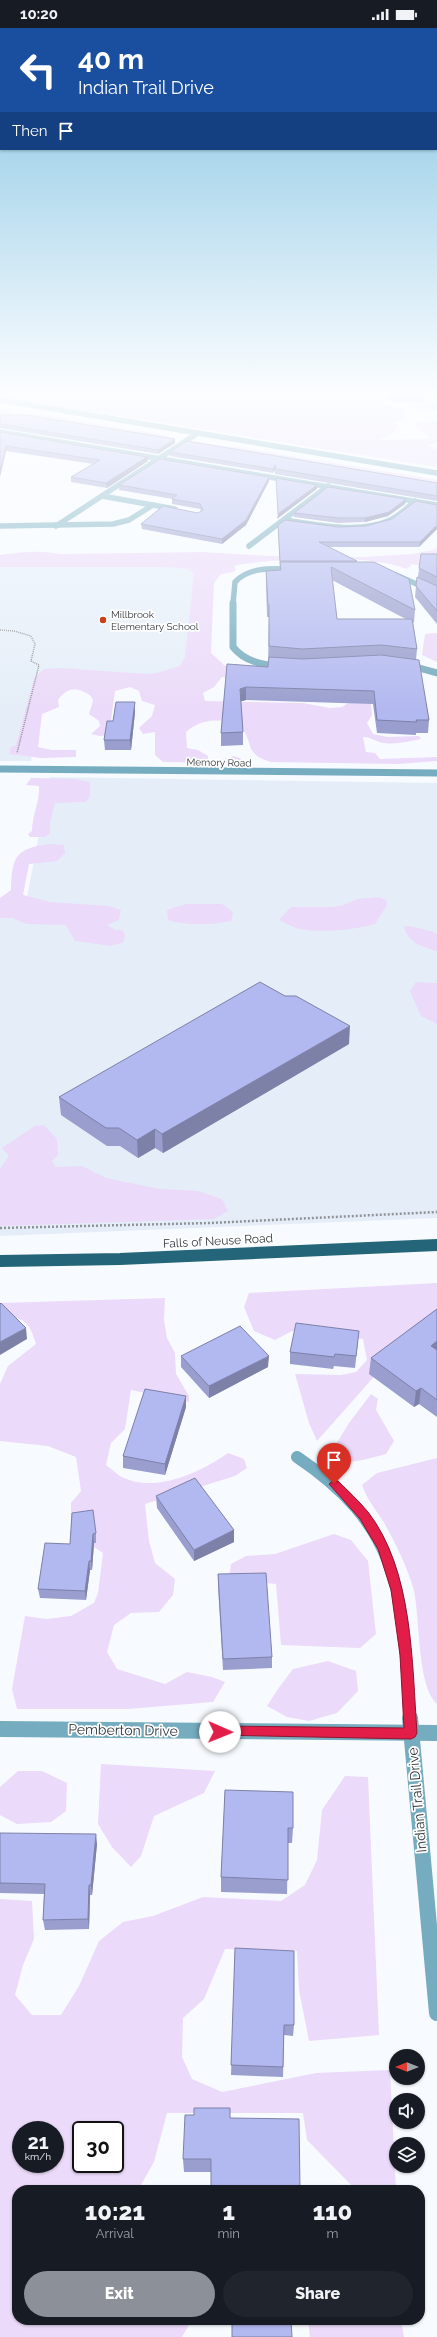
<!DOCTYPE html>
<style>
:root{--surface:#171b24;--page:#20242c;--text:#f1f3f6;--muted:#9ea1a6;--accent:#8c9099}
body{margin:0;font-family:Raleway,sans-serif;background:var(--page);color:var(--text);height:100vh;display:flex;flex-direction:column;font-size:15px;white-space:nowrap}
*{box-sizing:border-box;margin:0}
p{font-size:13px;color:var(--muted)}
.icon{flex:none;width:22px;height:22px;fill:none;stroke:currentColor;stroke-width:2;stroke-linecap:round;stroke-linejoin:round}
.map{position:relative;flex:1;overflow:hidden}
.details{position:absolute;left:12px;top:2157px;width:413px;height:140px;display:flex;flex-direction:column;background:var(--surface);border-radius:16px;box-shadow:0 1px 3px #0004}
.details>*{flex:none}
.guide{position:absolute;left:0px;top:0px;width:437px;height:122px;box-shadow:0 1px 3px #0004;background:#1a4fa0;color:#fff;overflow:hidden}
.needle{width:26px;rotate:270deg}
.fabs{position:absolute;left:389px;top:2021px;display:grid;gap:8px}
.fabs a{display:grid;place-items:center;width:36px;height:36px;border-radius:50%;background:var(--surface);box-shadow:0 1px 3px #0004;font-size:20px}
.speed{position:absolute;left:12px;top:2093px;display:flex;gap:8px;font-size:20px;font-weight:700;text-align:center}
.speed>*{display:grid;place-content:center;width:52px;height:52px;border-radius:50%;background:var(--surface);box-shadow:0 1px 3px #0004;line-height:1}
.speed small{font-size:10px;font-weight:400}
.speed .limit{border:2px solid #111;border-radius:6px;background:#fff;color:#111}
.pin{position:absolute;display:grid;place-items:center;width:34px;height:34px;color:#fff;margin:-41px -17px;border-radius:50% 50% 50% 0;rotate:-45deg;box-shadow:0 0 4px #0007}
.pin .icon{rotate:45deg}
.me{position:absolute;width:44px;margin:-22px;rotate:91deg;stroke-linejoin:round;filter:drop-shadow(0 0 3px #0008)}
.turn{display:flex;align-items:center;gap:14px;height:84px;padding:0 12px;font-size:18px}
.turn .icon{width:52px;height:52px;stroke-width:2.5}
.turn b{display:block;font-size:28px;line-height:34px}
.then{display:flex;align-items:center;height:38px;padding:0 12px;background:#0003;gap:8px;font-size:15px}
.eta{display:flex;justify-content:space-evenly;align-items:center;height:68px;text-align:center}
.eta b{font-size:24px;font-weight:800;line-height:28px}
.button{display:flex;gap:8px;margin-top:auto;padding:8px 12px}
.button a{flex:1;height:46px;border-radius:24px;background:var(--accent);color:#fff;font-size:16px;font-weight:800;line-height:46px;text-align:center}
.button a+a{background:var(--page);color:var(--text)}
.status{display:flex;justify-content:space-between;align-items:center;height:28px;padding:0 20px;background:var(--surface);direction:ltr}
.status svg{height:11px;fill:currentColor}
.map>svg:first-child{display:block}
.built{fill:#e5eef8}
.green{fill:#ebdaf9;fill-rule:evenodd}
.lines{fill:none;stroke-linecap:round;stroke-linejoin:round}
.path-far1{stroke:#8f9397;stroke-width:1.5;stroke-dasharray:1 1;stroke-linecap:butt}
.path{stroke:#8f9397;stroke-width:2.5;stroke-dasharray:2 2;stroke-linecap:butt}
.minor-far3{stroke:#76acbf;stroke-width:5.5}
.minor-far2{stroke:#76acbf;stroke-width:7}
.minor-far1{stroke:#76acbf;stroke-width:12}
.minor{stroke:#76acbf;stroke-width:16}
.tertiary-far1{stroke:#76acbf;stroke-width:5.5}
.tertiary{stroke:#76acbf;stroke-width:7}
.primary-far1{stroke:#246579;stroke-width:9}
.primary{stroke:#246579;stroke-width:12}
.wall{fill:#999ece;fill-rule:evenodd}
.shaded-wall{fill:#7d81a8}
.building{fill:#b2b8f0;stroke:#7d81a8}
.route{fill:#e11d48;stroke:#92132f}
.poi-dot{fill:#c94115;stroke:#fff;stroke-width:1.5}
.labels{text-anchor:middle;stroke-width:3.5;stroke-linejoin:round;paint-order:stroke}
.far-poi-label{font-size:10px;fill:#34383c;stroke:#fff;text-anchor:start}
.far-street-label{font-size:10px;fill:#34383c;stroke:#fff}
.street-label{font-size:12px;fill:#34383c;stroke:#fff}
.near-street-label{font-size:14px;fill:#34383c;stroke:#fff}
</style>
<div class="status"><b>10:20</b><svg viewBox="0 0 49 12"><path d="M0 12V9h3v3zM5 12V6h3v6zM10 12V3h3v9zM15 12V0h3v12zM26 1h20v11H26zM47 4h2v5h-2z"/></svg></div>
<div class="map">
<svg width="437" height="2309" viewBox="0 0 437 2309">
<rect width="100%" height="100%" fill="#f7fbff"/>
<!-- built -->
<g class="built">
<path d="M0,527H211L201,657L47,656L31,733H0Z"/>
<path d="M50,749L437,755V1190L0,1208V886L24,885Z"/>
</g>
<!-- green -->
<g class="green">
<path d="M0,363H227L228,369L236,366H262L260,363H437V382L407,381L410,377L434,375L436,371H387L385,376L404,382L403,393L394,394L397,397L394,405L379,412L430,411L415,396L437,393V414L428,418L437,421V439L0,369Z"/>
<path d="M0,382H14L6,384L10,386L44,387L166,407L170,410L0,386Z"/>
<path d="M211,417L237,419L437,452V456Z"/>
<path d="M437,519V541L411,536V538L406,541C371,526 272,530 234,538L236,541L234,544L221,546L214,555L211,625L224,637L247,650L222,649L214,659L203,665L205,673L303,675L330,680L342,679L353,672L370,670L372,687L367,695L373,706L388,709L419,708L421,711C409,713 396,717 384,715C376,714 371,709 363,709L366,724L375,725L380,731L437,729V733L398,736L271,734C241,725 257,715 237,694C216,692 203,690 186,704L187,720L198,722L208,728V732L218,733L234,728L242,731L243,735L163,734L155,727V704L143,706L139,700L152,688L155,677L142,673L139,663L130,659L115,663L109,707L100,708L91,706L100,698L99,693L89,686L93,673L91,668C77,659 69,658 58,672L59,679L42,686L38,719L52,722H76V729L41,730L9,726L11,719L16,717L34,650L44,641L61,640L145,646L157,645L180,638L185,629L194,545L187,541L166,539H0V527C20,524 41,522 60,526L202,524L291,529H362L411,526L434,522Z"/>
<path d="M437,605V634L422,627L425,606Z"/>
<path d="M31,750L76,751L90,754V767L86,774L55,775L50,794V806L44,809H30L28,806L32,803C32,787 40,774 39,758L26,757Z"/>
<path d="M48,816L64,817L65,825L57,833L29,836L23,867L50,874L109,878L121,882L119,892L107,897L116,902H122L125,906L124,914L111,918L75,913L66,897L27,896L12,890H0V870L11,862C12,829 15,821 48,816Z"/>
<path d="M379,869L386,872L387,877L375,896C353,902 321,905 300,901C293,900 286,895 279,892L291,879H332L344,877L357,871Z"/>
<path d="M185,876H222L233,884L231,893C212,897 187,898 168,892L167,882Z"/>
<path d="M410,898L434,904L437,907V923C423,919 408,915 404,899Z"/>
<path d="M416,954L437,955V996L421,988L410,963Z"/>
<path d="M44,1097L57,1111L58,1127L52,1133L56,1139L82,1138L106,1150L160,1161L198,1163L222,1171L228,1183L214,1191L0,1198V1141L9,1128L2,1120L35,1098Z"/>
<path d="M437,1255V1292L426,1290L317,1413L309,1395L295,1346L341,1347L356,1344L367,1332L363,1311L292,1303L275,1312L254,1303L244,1279L249,1265Z"/>
<path d="M165,1270L164,1292L167,1310L175,1325L176,1346L189,1368V1374L131,1362L125,1401L111,1415L106,1437C112,1441 118,1448 124,1450C157,1465 201,1444 228,1425L244,1431L247,1440L235,1448L145,1476L149,1513L155,1535L175,1551L173,1567L159,1584L131,1585L114,1597L107,1624L117,1641L165,1656L187,1644L212,1649L225,1654L213,1674L128,1681H17L12,1661L25,1588L46,1591L71,1588L94,1575L98,1565L103,1525L81,1510L71,1499V1475L81,1463L76,1429L48,1418L0,1413V1356L8,1338L36,1316C29,1292 23,1290 0,1286V1275Z"/>
<path d="M371,1366L378,1371L376,1382L394,1413L386,1426L363,1432L343,1435L332,1423L349,1395Z"/>
<path d="M437,1430V1676C417,1658 420,1590 414,1563C408,1540 395,1514 383,1493C375,1481 367,1471 362,1457L377,1445Z"/>
<path d="M334,1506L351,1512L368,1533L376,1606L360,1620L281,1617L276,1556L229,1551L231,1536L246,1528L275,1526Z"/>
<path d="M328,1633L356,1643L358,1663L337,1685L309,1693L287,1689L267,1678L278,1661L293,1641Z"/>
<path d="M101,1736L215,1743L204,1765L154,1788L141,1828L131,1839L112,1819L98,1796Z"/>
<path d="M18,1743H42L67,1755L66,1783L51,1794L17,1796L0,1787V1759Z"/>
<path d="M345,1748L368,1749L379,2007L309,2013L299,1962L297,1923L225,1921L204,1971L183,1990L182,2029L192,2051L222,2064L316,2045L390,2042L396,2162H356L307,2112L303,2085H167L154,2134L138,2162H17V2292H192L182,2309H0V1871L32,1873L34,1911L23,1937L15,1967L32,1987H61L79,1958L99,1913L123,1894L153,1888L203,1869L281,1873L305,1857L317,1832L322,1782ZM21,2102H55V2136H21ZM81,2102H115V2136H81Z"/>
<path d="M308,2292H401L404,2309H310Z"/>
</g>
<g class="lines">
<!-- path-far1 -->
<path class="path-far1" d="M0,602L14,603L31,608L35,616L31,633L39,637L17,725"/>
<!-- path -->
<path class="path" d="M0,1200L210,1195L437,1184"/>
<!-- minor-far3 -->
<g class="minor-far3">
<path d="M0,404L437,477"/>
<path d="M102,468L175,481"/>
<path d="M285,492C317,497 360,506 390,492C400,487 407,480 415,473"/>
<path d="M0,498L113,496L129,492L153,477"/>
<path d="M56,498L198,405"/>
<path d="M249,518L328,458"/>
<path d="M396,547L437,565"/>
<path d="M233,576L235,554C250,538 273,541 293,541"/>
</g>
<!-- minor-far2 -->
<g class="minor-far2">
<path d="M233,575V619C245,634 263,637 282,638"/>
<path d="M408,637L437,645"/>
</g>
<!-- minor-far1 -->
<path class="minor-far1" d="M297,1429C406,1502 402,1573 410,1691"/>
<!-- minor -->
<g class="minor">
<path d="M410,1690L437,1985"/>
<path d="M0,1701L437,1705"/>
</g>
<!-- tertiary-far1 -->
<path class="tertiary-far1" d="M0,372L437,445"/>
<!-- tertiary -->
<path class="tertiary" d="M0,741L437,745"/>
<!-- primary-far1 -->
<path class="primary-far1" d="M423,1218L437,1217"/>
<!-- primary -->
<path class="primary" d="M0,1233L120,1231L437,1217"/>
</g>
<!-- wall -->
<g class="wall">
<path d="M425,363L423,375L389,373V369Z"/>
<path d="M0,387L175,415L158,426L0,400Z"/>
<path d="M0,404L147,429L148,433L107,460L71,454V449L94,436L6,423Z"/>
<path d="M170,424L437,455V473L275,446V442L273,445L170,428Z"/>
<path d="M269,453L246,497L222,516L142,501L141,496L198,485L201,483L200,481L172,476V471H173L119,462V457Z"/>
<path d="M406,471L405,476L388,488L365,494L338,495L294,489V485Z"/>
<path d="M437,477V501L419,519H328L357,533V534L415,582L414,595L413,594L417,621L416,632L429,692L428,705H416V707L377,705L373,676L246,672L241,673L243,704V717L221,718V705L227,636L268,639L269,589H267L266,555V543L280,542L278,497L338,499L366,498L392,491ZM332,552L398,587L406,591H337Z"/>
<path d="M437,526V596L415,569L416,558L418,549L419,540Z"/>
<path d="M135,684L131,722H105L104,712L113,693Z"/>
<path d="M349,1016L163,1125L155,1120L138,1130L120,1118H107L61,1087L59,1069Z"/>
<path d="M437,1281V1389L419,1376L414,1379L369,1346L371,1330Z"/>
<path d="M358,1314L355,1340L334,1338L333,1341L290,1336V1324Z"/>
<path d="M181,1328L268,1339L209,1370L181,1339Z"/>
<path d="M186,1379L165,1447L123,1440V1428Z"/>
<path d="M156,1468L234,1502V1514L194,1533L157,1480Z"/>
<path d="M72,1485L96,1505V1515H94L92,1542H90L86,1572L40,1570L38,1561L70,1516Z"/>
<path d="M218,1546L272,1629V1640L223,1642L218,1558Z"/>
<path d="M225,1762L293,1800L292,1815H288L287,1866L221,1864V1849Z"/>
<path d="M0,1805L97,1816L92,1867H90L89,1901L45,1902L43,1892L44,1866L0,1865Z"/>
<path d="M235,1920L294,1997L293,2008L284,2007L283,2049L231,2047Z"/>
<path d="M230,2090L211,2144H184L183,2131Z"/>
</g>
<!-- shaded-wall -->
<g class="shaded-wall">
<path d="M175,411V415L158,426V422Z"/>
<path d="M6,418V423L0,449V443Z"/>
<path d="M147,429L148,433L107,460L106,455Z"/>
<path d="M275,437V442L273,445V441Z"/>
<path d="M269,449V453L246,497L222,516V511Z"/>
<path d="M317,457V461L277,491L278,486Z"/>
<path d="M406,471L405,476L388,488L365,494V490Z"/>
<path d="M437,497V501L419,519L420,514Z"/>
<path d="M246,659V672L239,674L240,661Z"/>
<path d="M135,674V684L131,722L130,712Z"/>
<path d="M350,998L349,1016L163,1125L162,1106Z"/>
<path d="M155,1101V1120L138,1130L137,1112Z"/>
<path d="M26,1300L27,1311L0,1327V1314Z"/>
<path d="M437,1313V1327L431,1318Z"/>
<path d="M269,1328L268,1339L209,1370V1358Z"/>
<path d="M421,1360L419,1376L414,1379L416,1363Z"/>
<path d="M186,1368V1379L165,1447V1436Z"/>
<path d="M234,1502V1514L194,1533V1522Z"/>
<path d="M93,1506L94,1515L92,1542L91,1533Z"/>
<path d="M89,1533L90,1542L86,1572L85,1563Z"/>
<path d="M96,1806L97,1816L92,1867L91,1857Z"/>
<path d="M89,1857L90,1867L89,1901L88,1891Z"/>
</g>
<!-- building -->
<g class="building">
<path d="M390,363H425L423,371L389,369Z"/>
<path d="M0,387H26L175,411L158,422L0,396Z"/>
<path d="M0,404L147,429L106,455L71,449L100,432L6,418L0,443Z"/>
<path d="M187,413L437,455V468L276,441L275,437L273,441L170,424Z"/>
<path d="M160,431L269,449L246,492L222,511L141,496L163,478L198,485L203,482L200,476L172,471L177,467L119,457Z"/>
<path d="M276,450L317,457L278,486Z"/>
<path d="M328,459L406,471L389,484L365,490H339L294,485Z"/>
<path d="M416,473L437,477V497L420,514H319L357,533H280L278,497L285,492L338,499L366,498L392,491Z"/>
<path d="M421,526H437V549L419,540Z"/>
<path d="M280,534H374L409,551L415,582L331,539L337,591H412L417,621L381,617L302,621L269,618V577H268L266,543L281,542Z"/>
<path d="M417,549L437,558V583L416,558Z"/>
<path d="M381,627L419,632L429,692H416L417,694L377,692L374,663L246,659L240,661L243,704L221,705L227,636L268,639L269,629L303,631Z"/>
<path d="M116,674H135L130,712H104L107,693H113Z"/>
<path d="M260,954L285,968H296L350,998L162,1106L155,1101L137,1112L119,1100H106L59,1069Z"/>
<path d="M1,1275L26,1300L0,1314V1276Z"/>
<path d="M437,1281V1313L431,1318L437,1322V1372L421,1360L416,1363L371,1330Z"/>
<path d="M296,1295L359,1303L356,1328L335,1326L334,1329L290,1324Z"/>
<path d="M240,1298L269,1328L209,1358L181,1328Z"/>
<path d="M145,1361L186,1368L165,1436L123,1428Z"/>
<path d="M195,1450L234,1502L194,1522L156,1468Z"/>
<path d="M93,1482L96,1505L93,1506L91,1533H89L85,1563L38,1561L45,1515L70,1516L72,1485Z"/>
<path d="M266,1545L272,1629L223,1631L218,1546Z"/>
<path d="M225,1762L293,1764V1800H288V1852L221,1849Z"/>
<path d="M0,1805L96,1806L91,1857H89L88,1891L43,1892L45,1856L0,1855Z"/>
<path d="M235,1920L294,1923V1997H284L283,2039L231,2037Z"/>
<path d="M194,2080H230V2090L299,2091L300,2162H211V2131H183L185,2087H194Z"/>
<path d="M232,2292H291L292,2309H232Z"/>
</g>
<!-- sky -->
<linearGradient id="sky" x2="0" y2="1"><stop stop-color="#81c3e2"/><stop offset="0.53" stop-color="#fbfdff"/><stop offset="1" stop-color="#fbfdff" stop-opacity="0"/></linearGradient>
<rect width="437" height="686" fill="url(#sky)"/>
<!-- route -->
<path class="route" d="M334,1452L338,1453C348,1463 359,1473 368,1484C413,1542 412,1635 417,1705L415,1709L411,1711L215,1707L213,1704L215,1700L220,1698L404,1700L400,1627L391,1562L378,1521L360,1491L329,1456Z"/>
<!-- markers -->
<circle class="poi-dot" cx="103" cy="592" r="4"/>
<g class="labels">
<!-- far-poi labels -->
<g class="far-poi-label">
<text x="111" y="590">Millbrook<tspan x="111" dy="12">Elementary School</tspan></text>
</g>
<!-- far-street labels -->
<g class="far-street-label">
<text transform="translate(219 734) rotate(1)" y="4">Memory Road</text>
</g>
<!-- street labels -->
<g class="street-label">
<text transform="translate(218 1213) rotate(-3)" y="4">Falls of Neuse Road</text>
</g>
<!-- near-street labels -->
<g class="near-street-label">
<text transform="translate(123 1702) rotate(1)" y="5">Pemberton Drive</text>
<text transform="translate(417 1772) rotate(-95)" y="5">Indian Trail Drive</text>
</g>
</g>
</svg>
<div class="fabs">
<a><svg class="needle" viewBox="-14 -14 28 28"><path d="M0-13l5 13h-10z" fill="#e53935"/><path d="M0 13l5-13h-10z" fill="#9ea1a6"/></svg></a>
<a><svg class="icon" aria-label="sound" viewBox="0 0 24 24"><path d="M4 9h4l5-4v14l-5-4H4zM17 9q2 3 0 6"/></svg></a>
<a><svg class="icon" aria-label="layers" viewBox="0 0 24 24"><path d="M12 4l9 5-9 5-9-5zM3 14l9 5 9-5"/></svg></a>
</div>
<div class="speed"><div>21<small>km/h</small></div><div class="limit">30</div></div>
<div class="pin" style="left:334px;top:1456px;background:#d93025"><svg class="icon" aria-label="arrive" viewBox="0 0 24 24"><path d="M6 21V4h12l-3 4 3 4H6"/></svg></div>
<svg class="me" style="left:220px;top:1704px" viewBox="-20 -20 40 40"><circle r="19" fill="#fff"/><path d="M0-13L10 11 0 6-10 11z" fill="#e11d48"/></svg>
<div class="guide">
<div class="turn"><svg class="icon" aria-label="left" viewBox="0 0 24 24"><path d="M17 20v-9H6M10 6l-5 5 5 5"/></svg><div><b>40 m</b>Indian Trail Drive</div></div>
<div class="then">Then<svg class="icon" aria-label="arrive" viewBox="0 0 24 24"><path d="M6 21V4h12l-3 4 3 4H6"/></svg></div>
</div>
<section class="details">
<div class="eta">
<div><b>10:21</b><p>Arrival</p></div>
<div><b>1</b><p>min</p></div>
<div><b>110</b><p>m</p></div>
</div>
<div class="button"><a>Exit</a><a>Share</a></div>
</section>
</div>
